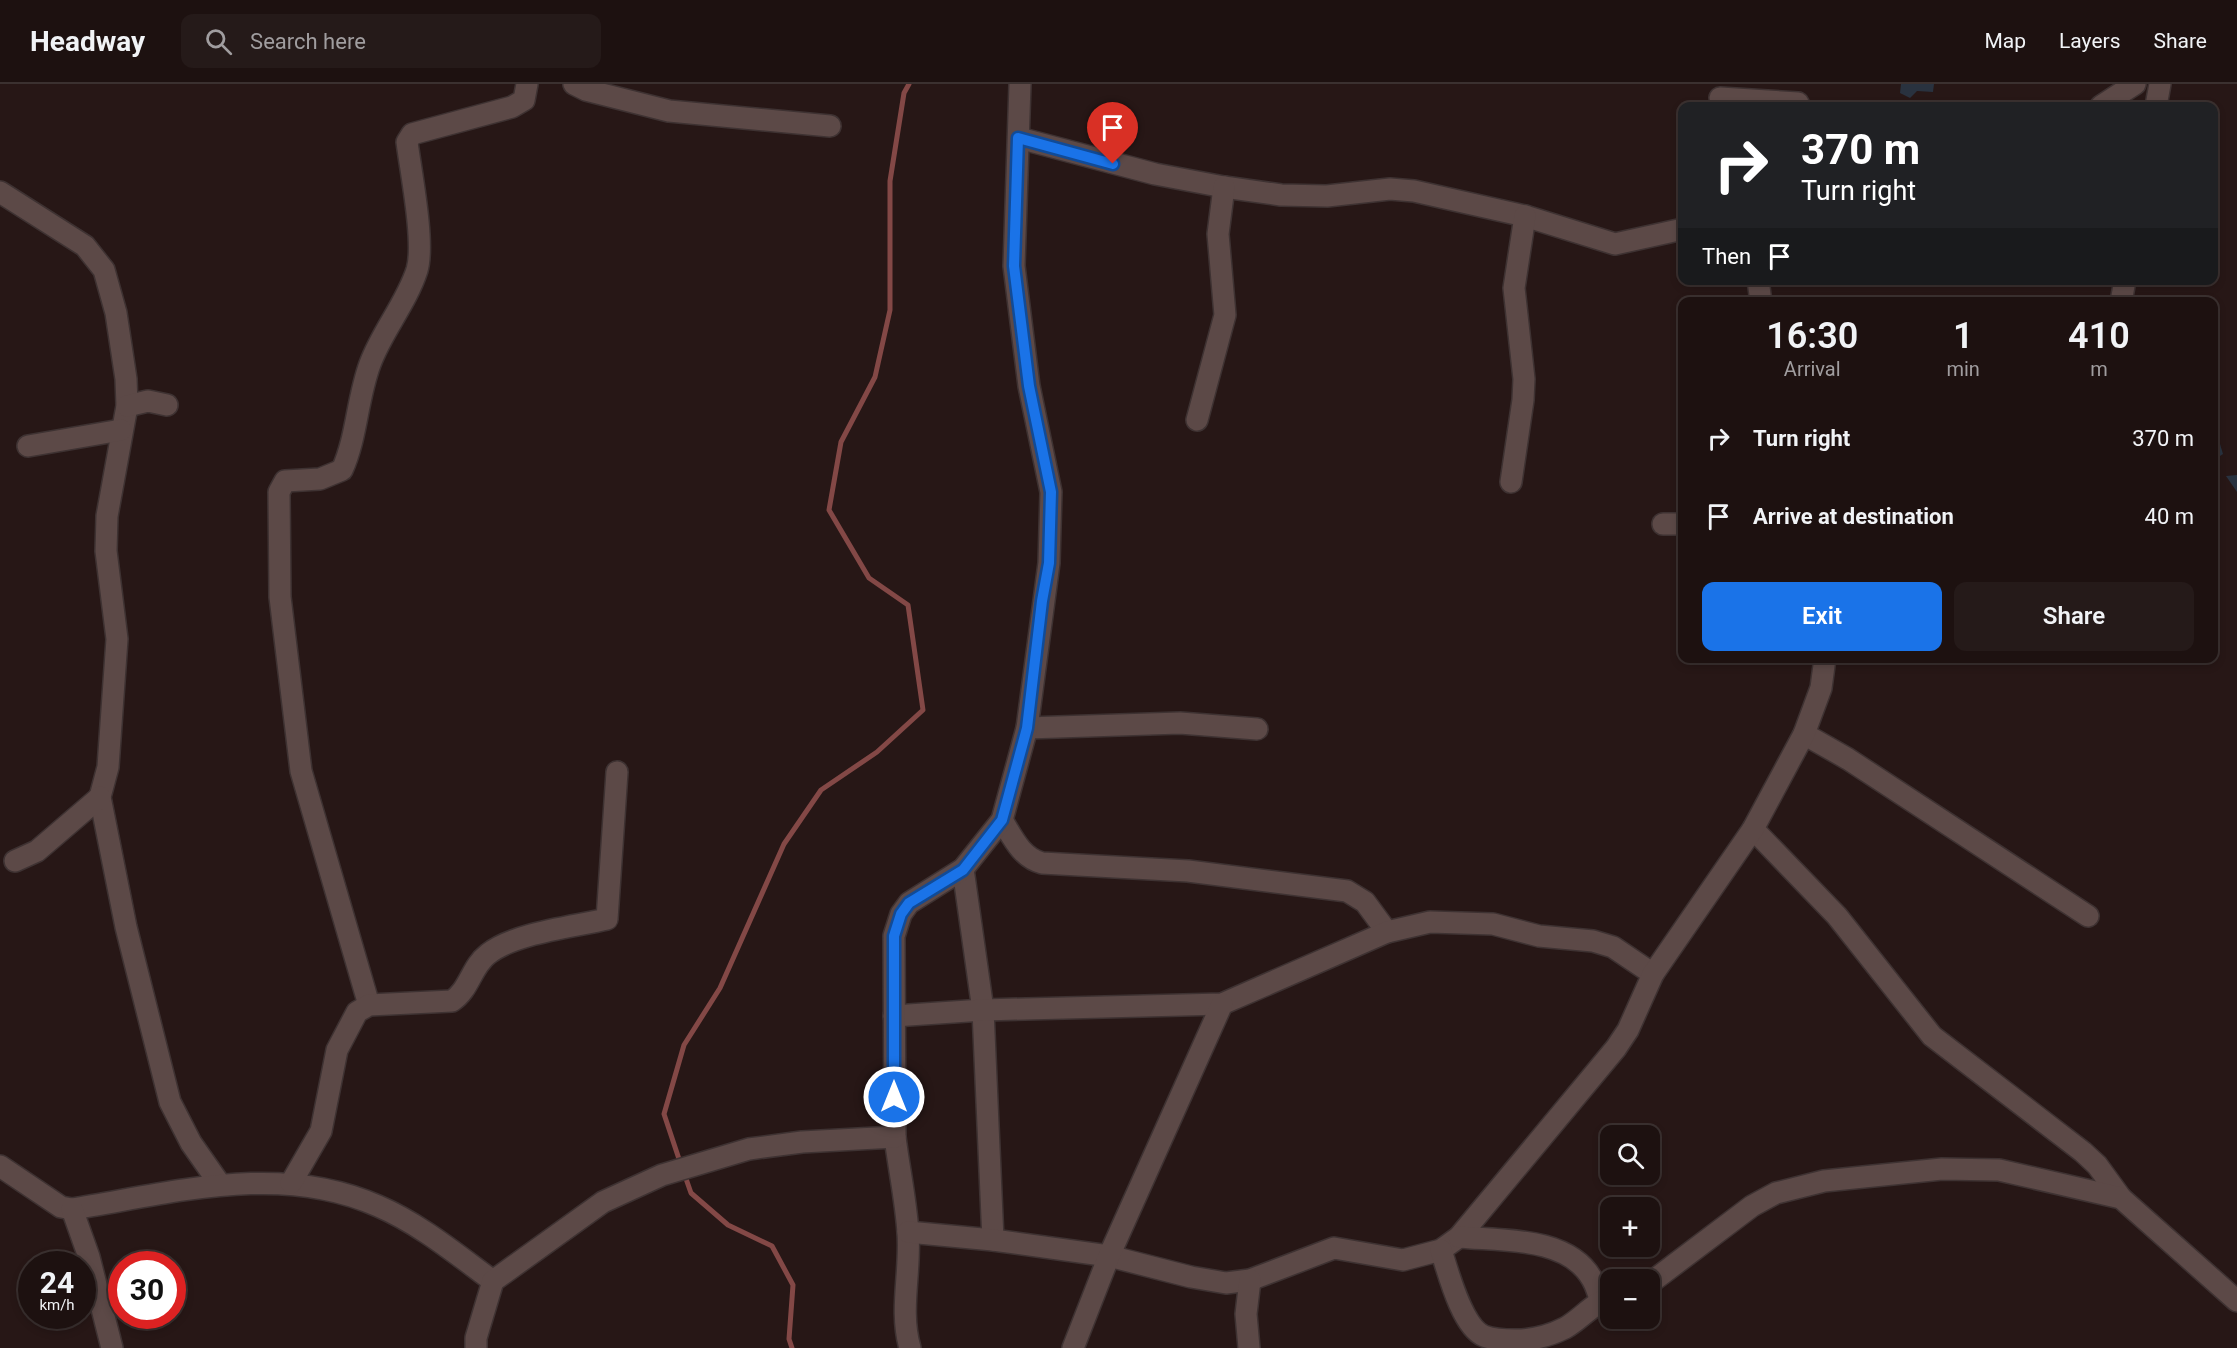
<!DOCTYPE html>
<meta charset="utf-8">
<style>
:root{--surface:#1d1110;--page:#251a19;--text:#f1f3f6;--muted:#a09d9f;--line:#3b3130;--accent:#1a73e8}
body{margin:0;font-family:Roboto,sans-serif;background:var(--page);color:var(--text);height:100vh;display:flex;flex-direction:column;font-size:22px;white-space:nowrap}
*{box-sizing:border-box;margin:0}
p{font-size:20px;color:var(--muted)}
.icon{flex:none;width:33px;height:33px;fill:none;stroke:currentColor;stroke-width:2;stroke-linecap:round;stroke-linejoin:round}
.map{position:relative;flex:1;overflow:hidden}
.side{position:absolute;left:1678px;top:213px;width:540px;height:366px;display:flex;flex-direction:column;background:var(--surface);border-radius:12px;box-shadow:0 3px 9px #0003,0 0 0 2px var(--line)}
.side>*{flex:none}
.hud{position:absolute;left:1678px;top:18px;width:540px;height:183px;border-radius:12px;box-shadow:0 3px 9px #0003,0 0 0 2px var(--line);background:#202124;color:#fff;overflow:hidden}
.buttons{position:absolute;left:1600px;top:1041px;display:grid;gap:12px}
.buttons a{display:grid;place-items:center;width:60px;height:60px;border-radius:12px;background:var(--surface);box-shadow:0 3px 9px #0003,0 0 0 2px var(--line);font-size:30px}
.speed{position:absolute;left:18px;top:1167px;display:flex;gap:12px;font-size:30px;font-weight:700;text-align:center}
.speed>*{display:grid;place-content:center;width:78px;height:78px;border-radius:50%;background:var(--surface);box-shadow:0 3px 9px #0003,0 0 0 2px var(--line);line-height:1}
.speed small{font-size:15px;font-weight:400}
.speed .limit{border:9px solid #d22;background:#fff;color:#111}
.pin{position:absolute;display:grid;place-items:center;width:51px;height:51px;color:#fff;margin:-62px -26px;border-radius:50% 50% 50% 0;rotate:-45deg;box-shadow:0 0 6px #0007}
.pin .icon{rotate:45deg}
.me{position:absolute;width:66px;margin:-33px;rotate:0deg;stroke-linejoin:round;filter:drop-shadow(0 0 4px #0008)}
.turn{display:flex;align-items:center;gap:21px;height:126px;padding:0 24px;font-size:27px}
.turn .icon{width:78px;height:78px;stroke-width:2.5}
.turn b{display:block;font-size:42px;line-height:51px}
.then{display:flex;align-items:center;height:57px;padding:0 24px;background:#0003;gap:12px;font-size:22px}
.eta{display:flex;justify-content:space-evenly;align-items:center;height:102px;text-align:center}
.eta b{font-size:36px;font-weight:600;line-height:42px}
.primary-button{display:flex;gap:12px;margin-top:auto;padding:12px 24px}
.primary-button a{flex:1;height:69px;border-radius:12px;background:var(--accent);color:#fff;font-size:24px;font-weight:600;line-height:69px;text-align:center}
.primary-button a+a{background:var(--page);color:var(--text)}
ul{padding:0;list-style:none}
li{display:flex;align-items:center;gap:18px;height:78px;padding:0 24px}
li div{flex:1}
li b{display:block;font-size:22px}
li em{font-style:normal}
header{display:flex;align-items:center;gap:36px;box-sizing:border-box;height:84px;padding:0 30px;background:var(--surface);border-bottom:2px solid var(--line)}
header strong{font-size:28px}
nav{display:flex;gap:33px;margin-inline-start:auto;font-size:21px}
.search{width:420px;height:54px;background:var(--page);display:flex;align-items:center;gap:15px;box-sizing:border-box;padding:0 21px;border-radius:12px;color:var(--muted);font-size:22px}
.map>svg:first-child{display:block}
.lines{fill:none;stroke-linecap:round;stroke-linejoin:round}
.stream{stroke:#834846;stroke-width:5}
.building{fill:#29323f}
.minor-casing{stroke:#3e3232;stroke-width:24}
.minor{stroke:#5c4947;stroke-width:21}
.route-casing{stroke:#114b97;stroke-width:15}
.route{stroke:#1a73e8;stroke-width:10}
</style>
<header>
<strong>Headway</strong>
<div class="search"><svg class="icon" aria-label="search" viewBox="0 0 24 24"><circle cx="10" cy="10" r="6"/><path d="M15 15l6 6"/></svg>Search here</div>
<nav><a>Map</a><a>Layers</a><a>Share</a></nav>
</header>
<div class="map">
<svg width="2237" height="1264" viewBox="0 0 2237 1264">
<rect width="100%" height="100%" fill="#271716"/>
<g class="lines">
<!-- stream -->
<g class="stream">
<path d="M681,1081L664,1030L684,961L720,904L784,760L821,706L877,668L923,626L908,521L869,494L829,426L841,358L875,293L890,226V97L904,9L909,0"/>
<path d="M684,1089L691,1109L728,1141L772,1162L793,1201L789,1255L792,1264"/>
</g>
</g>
<!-- building -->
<g class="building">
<path d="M1901,0H1934L1933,8L1917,7L1910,14L1900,9Z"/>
<path d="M2220,360L2223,370L2214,376V362Z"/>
<path d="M2237,391V408L2226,392Z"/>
</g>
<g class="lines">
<!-- minor casing -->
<g class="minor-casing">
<g id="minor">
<path d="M574,0L586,6L669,27L830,42"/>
<path d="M1720,14L1798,19"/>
<path d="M2101,22L2135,0"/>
<path d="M2156,22L2160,0"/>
<path d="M1019,54L1155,90L1224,103L1281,111L1327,112L1390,105L1414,107L1525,132L1615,160L1683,145"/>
<path d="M0,108L85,162L104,186L116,229L126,295L127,322L107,432L106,467L117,555L108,683L100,713L126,843L170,1018L191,1059L219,1099"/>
<path d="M1758,196L1761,218"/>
<path d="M2121,218L2125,196"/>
<path d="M127,322L148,317L167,321"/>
<path d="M1197,336L1225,231L1218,150L1224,103"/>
<path d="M28,362L121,346"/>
<path d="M1511,398L1523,316L1524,295L1514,204L1525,132"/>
<path d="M1663,440H1683"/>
<path d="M1027,644L1180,639L1257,645"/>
<path d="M1804,650L1848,675L2088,832"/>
<path d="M1002,736C1013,754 1021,773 1042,779L1188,787L1347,807L1365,818L1387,848"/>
<path d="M1753,745L1837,832L1932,952L2083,1068L2097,1081L2121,1114"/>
<path d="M15,777L37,767L100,713"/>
<path d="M963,785L983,926L993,1156"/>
<path d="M369,921L301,687L280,513L279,408L285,397L320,395L342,386C357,353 357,315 370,280C382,247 406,220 417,186C425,159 411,89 407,58L412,50L512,23L524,16L527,0"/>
<path d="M894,932L983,926L1222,920L1387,848L1430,838L1493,840L1539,852L1593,857L1613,863L1653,890"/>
<path d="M895,1053C899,1085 906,1117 908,1149C911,1188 899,1226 910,1264"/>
<path d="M0,1082L61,1123L72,1125C173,1109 280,1078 378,1122C420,1140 456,1170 493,1197"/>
<path d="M291,1099L321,1047L337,966L357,928L369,921L452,917C470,905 471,883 488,870C514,849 573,843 607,835L617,688"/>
<path d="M72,1125L89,1173L112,1264"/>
<path d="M908,1148L993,1156L1109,1172L1191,1193L1226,1199L1250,1196L1334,1164L1403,1176L1441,1166L1459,1153L1616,964L1628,946L1653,890L1753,745L1804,650L1821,604L1825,574"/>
<path d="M1459,1153C1501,1157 1568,1152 1592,1195C1596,1201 1598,1210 1601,1217"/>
<path d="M1441,1166C1448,1188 1462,1243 1484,1252C1494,1256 1505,1256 1516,1256C1533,1256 1549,1252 1565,1244C1581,1235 1593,1219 1611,1213"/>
<path d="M1650,1199L1752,1122L1776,1109L1824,1097L1942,1085L1999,1086L2121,1114L2237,1217"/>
<path d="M476,1264V1254L493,1197L603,1118L662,1091L749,1065L802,1058L895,1053L894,852L901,830L909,819L963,785L1002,736L1027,644L1049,479L1051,408L1029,302L1014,182L1020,0"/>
<path d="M1073,1264L1109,1172L1222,920"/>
<path d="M1249,1264L1246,1230L1250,1196"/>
</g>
</g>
<!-- minor -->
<use href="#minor" class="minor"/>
</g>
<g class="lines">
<!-- route casing -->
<g class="route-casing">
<path id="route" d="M894,1013V852L901,830L909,819L963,786L1002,736L1027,644L1042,517L1049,479L1051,408L1029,302L1014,182L1018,54L1113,80"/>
</g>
<!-- route -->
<use href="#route" class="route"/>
</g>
</svg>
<div class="buttons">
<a><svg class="icon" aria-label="search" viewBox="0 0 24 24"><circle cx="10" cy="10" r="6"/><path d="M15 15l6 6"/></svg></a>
<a>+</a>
<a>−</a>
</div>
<div class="speed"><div>24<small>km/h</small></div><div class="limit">30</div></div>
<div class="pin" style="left:1113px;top:80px;background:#d93025"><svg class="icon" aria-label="arrive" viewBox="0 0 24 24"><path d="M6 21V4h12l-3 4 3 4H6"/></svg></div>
<svg class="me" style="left:894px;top:1013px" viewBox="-20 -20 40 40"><circle r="17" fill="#1a73e8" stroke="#fff" stroke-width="3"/><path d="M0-11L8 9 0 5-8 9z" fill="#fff"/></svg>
<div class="hud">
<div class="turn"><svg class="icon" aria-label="right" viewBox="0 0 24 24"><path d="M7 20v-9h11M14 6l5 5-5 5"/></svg><div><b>370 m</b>Turn right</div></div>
<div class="then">Then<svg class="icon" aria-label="arrive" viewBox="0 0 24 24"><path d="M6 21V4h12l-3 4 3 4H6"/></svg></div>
</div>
<section class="side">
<div class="eta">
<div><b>16:30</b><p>Arrival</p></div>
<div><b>1</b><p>min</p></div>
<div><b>410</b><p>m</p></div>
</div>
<ul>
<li><svg class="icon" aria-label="right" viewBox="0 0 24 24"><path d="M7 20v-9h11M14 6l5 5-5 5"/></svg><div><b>Turn right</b></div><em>370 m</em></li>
<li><svg class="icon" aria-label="arrive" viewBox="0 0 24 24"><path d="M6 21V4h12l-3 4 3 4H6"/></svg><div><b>Arrive at destination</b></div><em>40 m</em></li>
</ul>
<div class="primary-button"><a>Exit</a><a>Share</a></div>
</section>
</div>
